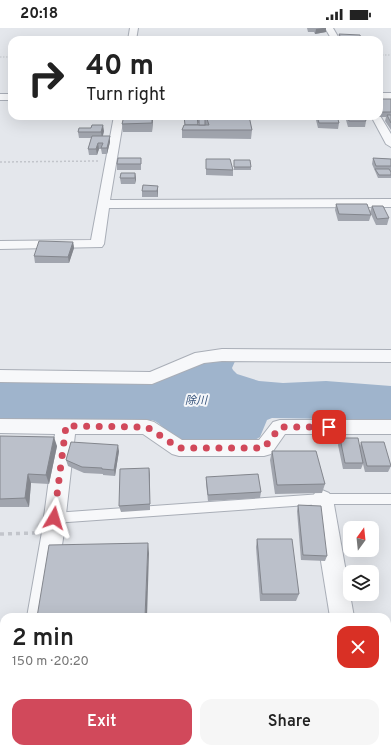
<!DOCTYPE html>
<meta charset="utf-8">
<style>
:root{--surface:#fff;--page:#f6f6f6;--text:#222;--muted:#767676;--accent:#d1495b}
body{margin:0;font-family:Overpass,"Noto Sans JP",sans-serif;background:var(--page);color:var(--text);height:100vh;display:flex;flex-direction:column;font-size:15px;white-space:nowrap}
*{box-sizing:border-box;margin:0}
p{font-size:13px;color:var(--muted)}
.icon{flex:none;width:22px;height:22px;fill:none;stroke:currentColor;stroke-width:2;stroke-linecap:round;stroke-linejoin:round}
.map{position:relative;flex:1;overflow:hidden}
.details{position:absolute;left:0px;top:585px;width:391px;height:140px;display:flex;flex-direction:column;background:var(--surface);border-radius:12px 12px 0 0;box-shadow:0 4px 16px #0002}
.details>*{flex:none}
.top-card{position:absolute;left:8px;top:8px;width:375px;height:84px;border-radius:12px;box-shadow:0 4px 16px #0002;background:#fff;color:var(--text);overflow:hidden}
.needle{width:26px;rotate:15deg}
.fabs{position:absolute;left:343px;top:493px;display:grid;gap:8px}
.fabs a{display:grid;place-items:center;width:36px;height:36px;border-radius:8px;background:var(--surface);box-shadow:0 4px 16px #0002;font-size:20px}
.pin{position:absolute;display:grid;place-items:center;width:34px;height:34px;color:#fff;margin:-17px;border-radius:8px;box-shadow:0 2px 6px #0006}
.me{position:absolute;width:44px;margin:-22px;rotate:7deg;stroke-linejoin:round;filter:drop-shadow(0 0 3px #0008)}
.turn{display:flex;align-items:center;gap:14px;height:84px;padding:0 12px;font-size:18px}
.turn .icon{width:52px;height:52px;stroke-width:2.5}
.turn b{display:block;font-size:28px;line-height:34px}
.round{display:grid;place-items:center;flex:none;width:42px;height:42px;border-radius:12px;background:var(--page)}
.head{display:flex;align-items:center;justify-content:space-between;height:68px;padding:0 12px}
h1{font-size:24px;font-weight:600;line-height:30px}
.button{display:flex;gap:8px;margin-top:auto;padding:8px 12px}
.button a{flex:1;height:46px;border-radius:12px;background:var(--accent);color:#fff;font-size:16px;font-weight:600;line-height:46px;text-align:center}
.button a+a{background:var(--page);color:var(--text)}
.status{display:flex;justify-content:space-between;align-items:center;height:28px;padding:0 20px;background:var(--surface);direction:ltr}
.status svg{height:11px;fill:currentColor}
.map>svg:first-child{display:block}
.water{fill:#9fb4cc}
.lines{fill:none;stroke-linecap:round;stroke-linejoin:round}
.stream{stroke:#9fb4cc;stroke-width:2}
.service-casing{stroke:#a9aeb7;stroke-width:2}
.minor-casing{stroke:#a9aeb7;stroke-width:2}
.path-far2{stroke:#c2c5cb;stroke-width:1;stroke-dasharray:1.5 1.5;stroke-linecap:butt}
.path-far1{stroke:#c2c5cb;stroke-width:1.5;stroke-dasharray:2 2;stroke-linecap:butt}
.path{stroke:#c2c5cb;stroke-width:3.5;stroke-dasharray:4 4;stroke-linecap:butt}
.service{fill:#f7f8fa;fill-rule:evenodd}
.minor{fill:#f7f8fa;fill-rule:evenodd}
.wall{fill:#a1a5ae;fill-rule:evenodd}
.shaded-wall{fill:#83868d}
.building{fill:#bbc0ca;stroke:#83868d}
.route{stroke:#d1495b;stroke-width:7;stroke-dasharray:0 12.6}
.labels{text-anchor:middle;stroke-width:4;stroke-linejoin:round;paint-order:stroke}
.water-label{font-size:11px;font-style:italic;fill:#34527a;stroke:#f4f6f9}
</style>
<div class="status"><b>20:18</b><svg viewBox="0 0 49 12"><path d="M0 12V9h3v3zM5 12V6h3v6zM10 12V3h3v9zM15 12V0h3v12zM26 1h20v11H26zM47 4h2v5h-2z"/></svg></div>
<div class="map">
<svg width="391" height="725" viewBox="0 0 391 725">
<rect width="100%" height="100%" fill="#e4e7ec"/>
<!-- water -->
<path class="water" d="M236,331L232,340L233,342L237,346L259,353L283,355L326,353L391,358V392L272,390L267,392L260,409L255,412C239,413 187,418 176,412C166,407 163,395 152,392L0,391V353L152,355C167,352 177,341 192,335C205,331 222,332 236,331Z"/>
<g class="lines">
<!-- stream -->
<path class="stream" d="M0,72H12"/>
<!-- service casing -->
<g class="service-casing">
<path id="service" d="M322,466H391V476H322L54,495L50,493L49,490L50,487L54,485Z"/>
</g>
<!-- minor casing -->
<g class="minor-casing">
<g id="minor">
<path d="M130,0H138L136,12H128Z"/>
<path d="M325,0H333L340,12H332Z"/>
<rect x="379" y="65" width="12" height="6"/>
<rect x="0" y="66" width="12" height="6"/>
<path d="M379,86L391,106V119L386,116L371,88H379Z"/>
<path d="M114,88H124L110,172L391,171V179L109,180L104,216L102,219L0,221V213L91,212Z"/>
<path d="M222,321L391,322V334L222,333L204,335L152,356L0,354V342L150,344L195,325Z"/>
<path d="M0,391L147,392L154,394L182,412H259L273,394L280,392H391V406H285L271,426L264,428H179L172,426L143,406H75L64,504L51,589H27L42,504L55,406L0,405Z"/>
<path d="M322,462L329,465L333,471L354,589H330L311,471L315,465Z"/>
<path d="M350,721H378L379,725H351Z"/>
</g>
</g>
<!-- path-far2 -->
<g class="path-far2">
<path d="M379,27H391"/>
<path d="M0,29H12"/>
</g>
<!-- path-far1 -->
<path class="path-far1" d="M0,134L100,133"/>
<!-- path -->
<path class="path" d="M0,506L35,505"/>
<!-- service -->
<use href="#service" class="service"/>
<!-- minor -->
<use href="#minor" class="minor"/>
</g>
<!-- wall -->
<g class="wall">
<path d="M307,0H326V4L315,6L314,4H308Z"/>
<path d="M339,6L361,10V12H339Z"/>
<path d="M379,25L382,28L381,33H379Z"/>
<path d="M379,71H391V102L385,93L386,89H379L378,88H379Z"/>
<path d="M124,88H153L152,104H123L122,96Z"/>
<path d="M183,88H249L252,102L251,111L182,110V102L185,97L184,89ZM197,89H198V95H199V97H198Z"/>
<path d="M317,88H337L339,95L338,101L318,100L316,92Z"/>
<path d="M347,88H364L366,93L365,99H348L346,92Z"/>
<path d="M104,103L103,108H110V114L107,126H102L101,121H99L97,127H89L88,121L91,110H79L78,104Z"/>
<path d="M141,130V142H117V136Z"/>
<path d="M373,130L391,131V150H378L372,136Z"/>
<path d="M206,131L233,142V148L206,147Z"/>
<path d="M234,132L251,139V142H234Z"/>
<path d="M135,145L136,151L135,156H121L120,150Z"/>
<path d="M158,158V169H142V163Z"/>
<path d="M336,176L371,187L369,193H338L335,182Z"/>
<path d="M372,178L389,190L387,197H376L370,184Z"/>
<path d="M73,214L74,220L69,235H35L34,228Z"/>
<path d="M0,408L57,418L49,456L31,455L29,479H0Z"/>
<path d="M340,410L360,418L361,414L391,438L388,444H365L363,436L361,441H343L338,417Z"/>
<path d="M119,423L115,448L103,447V446L84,445L68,438L66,432Z"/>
<path d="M272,423L325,456L322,465L275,466L270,432Z"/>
<path d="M150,446V482L121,484L119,478Z"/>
<path d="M206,449L261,464L260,470L208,473L206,455Z"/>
<path d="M298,477L327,528L325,533L301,532L297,483Z"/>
<path d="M257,511L299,566L296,573H260L256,519Z"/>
</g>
<!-- shaded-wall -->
<g class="shaded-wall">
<path d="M323,0H326V4L315,6L316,1Z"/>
<path d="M152,88H153V91L152,104Z"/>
<path d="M103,97L104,103L102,110L101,104Z"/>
<path d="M110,108V114L107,126V120Z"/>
<path d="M98,115L99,121L97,127L96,121Z"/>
<path d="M135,145L136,151L135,156Z"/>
<path d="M158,158V169L157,163Z"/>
<path d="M73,214L74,220L69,235L68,229Z"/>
<path d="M54,409L57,418L49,456L46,447Z"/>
<path d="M118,417L119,423L115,448L114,442Z"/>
<path d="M149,440L150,446V482V476Z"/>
<path d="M28,446L31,455L29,479L25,470Z"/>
<path d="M148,515L149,525L147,589H145Z"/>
</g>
<!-- building -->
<g class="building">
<path d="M339,6L360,7L361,10H341Z"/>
<path d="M379,25H380L382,28H379Z"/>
<path d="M379,71H391V84H380L379,81Z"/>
<path d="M387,87H391V95Z"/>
<path d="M124,88H152V95L122,96Z"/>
<path d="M184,88H197L198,97H185Z"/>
<rect x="198" y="88" width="7" height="1"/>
<path d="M206,88H249L252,102H182L184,97H209Z"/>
<path d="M317,88H337L339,95H319Z"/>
<path d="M347,88H364L366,93H349Z"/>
<rect x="199" y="91" width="6" height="6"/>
<path d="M92,97H103L101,104H78L79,100H91Z"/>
<path d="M92,108H110L107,120H101L103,115H98L96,121H88Z"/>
<path d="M118,130H141V136H117Z"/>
<path d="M373,130L391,131V138H376Z"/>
<path d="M206,131H230L233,142L206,141Z"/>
<path d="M234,132H250L251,139H234Z"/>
<path d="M375,141H389L391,144V147H379Z"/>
<path d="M121,145H135V150H120Z"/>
<path d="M143,157L158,158L157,163H142Z"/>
<path d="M336,176H367L371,187L339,186Z"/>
<path d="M372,178H383L389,190L377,191Z"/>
<path d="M39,213L73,214L68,229L34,228Z"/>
<path d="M0,408L54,409L46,447L28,446L25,470L0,471Z"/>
<path d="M340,410H358L363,435H345Z"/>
<path d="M71,414L118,417L114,442L102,441V440L82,439L66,432Z"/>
<path d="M361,414H384L391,438H367Z"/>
<path d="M272,423H316L325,456L277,457Z"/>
<path d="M149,440L150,476L119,478L120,441Z"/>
<path d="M258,446L261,464L208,467L206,449Z"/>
<path d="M298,477L321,478L327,528L303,527Z"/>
<path d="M257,511H292L299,566H262Z"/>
<path d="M148,515L145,589H37L49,517Z"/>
<path d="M18,721H189V725H17Z"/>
</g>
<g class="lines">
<!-- route -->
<path class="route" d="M54,490L66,398L147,399L179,420H264L280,399H329"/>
</g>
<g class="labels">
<!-- water labels -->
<g class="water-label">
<text x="196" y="376">除川</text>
</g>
</g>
</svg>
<div class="fabs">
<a><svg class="needle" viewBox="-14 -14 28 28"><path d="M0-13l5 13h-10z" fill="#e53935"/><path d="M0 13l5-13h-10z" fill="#767676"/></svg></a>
<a><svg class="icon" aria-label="layers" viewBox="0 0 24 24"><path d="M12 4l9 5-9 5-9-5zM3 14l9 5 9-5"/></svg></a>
</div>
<div class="pin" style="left:329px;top:399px;background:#d93025"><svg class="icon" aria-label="arrive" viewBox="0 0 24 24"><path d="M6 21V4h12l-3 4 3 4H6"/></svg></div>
<svg class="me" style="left:54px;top:490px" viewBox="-20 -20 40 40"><path d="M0-17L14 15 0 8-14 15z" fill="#d1495b" stroke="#fff" stroke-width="4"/></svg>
<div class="top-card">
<div class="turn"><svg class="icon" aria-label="right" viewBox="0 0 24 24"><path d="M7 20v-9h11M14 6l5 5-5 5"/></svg><div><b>40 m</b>Turn right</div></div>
</div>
<section class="details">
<div class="head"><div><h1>2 min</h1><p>150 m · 20:20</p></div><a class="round" style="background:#d93025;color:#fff"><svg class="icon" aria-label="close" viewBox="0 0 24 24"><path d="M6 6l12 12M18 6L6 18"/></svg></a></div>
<div class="button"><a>Exit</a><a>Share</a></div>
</section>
</div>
